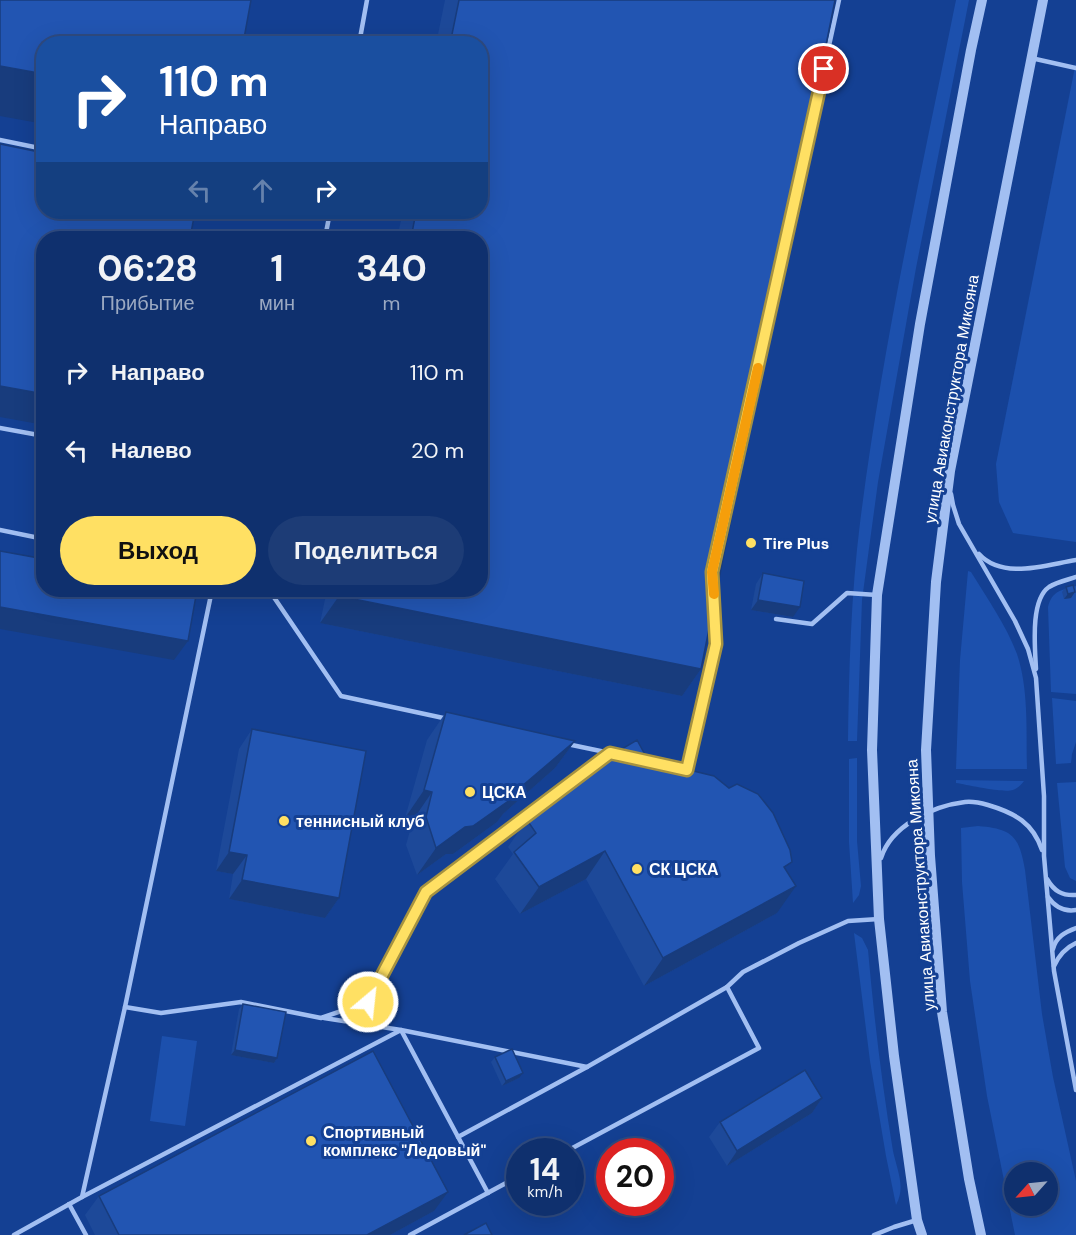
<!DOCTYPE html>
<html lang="ru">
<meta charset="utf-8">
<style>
:root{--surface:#0f306e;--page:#1d3c76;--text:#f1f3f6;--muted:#9ba9c2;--line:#2f4b81;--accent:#ffe063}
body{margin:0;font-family:"DM Sans",sans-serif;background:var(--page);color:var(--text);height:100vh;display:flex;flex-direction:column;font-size:22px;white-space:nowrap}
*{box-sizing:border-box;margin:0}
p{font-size:20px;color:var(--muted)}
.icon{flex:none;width:33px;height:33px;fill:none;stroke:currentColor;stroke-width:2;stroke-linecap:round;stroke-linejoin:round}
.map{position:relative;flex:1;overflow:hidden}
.side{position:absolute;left:36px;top:231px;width:452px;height:366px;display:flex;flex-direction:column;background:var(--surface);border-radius:24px;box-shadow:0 6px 24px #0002,0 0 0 2px var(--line)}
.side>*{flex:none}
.guide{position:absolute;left:36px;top:36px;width:452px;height:183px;border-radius:24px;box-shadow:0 6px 24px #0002,0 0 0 2px var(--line);background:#1a4fa0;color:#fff;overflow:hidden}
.needle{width:39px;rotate:243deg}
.controls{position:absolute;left:1004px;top:1162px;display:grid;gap:12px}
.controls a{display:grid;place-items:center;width:54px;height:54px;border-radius:50%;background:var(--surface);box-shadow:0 6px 24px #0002,0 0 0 2px var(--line);font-size:30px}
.speed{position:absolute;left:506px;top:1138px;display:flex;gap:12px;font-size:30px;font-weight:700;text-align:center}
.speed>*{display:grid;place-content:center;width:78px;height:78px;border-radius:50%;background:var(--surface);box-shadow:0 6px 24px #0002,0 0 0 2px var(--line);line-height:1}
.speed small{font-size:15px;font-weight:400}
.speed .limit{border:9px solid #d22;background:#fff;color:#111}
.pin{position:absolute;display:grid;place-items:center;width:51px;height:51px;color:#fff;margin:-26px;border:3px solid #fff;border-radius:50%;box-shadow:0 2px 6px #0007}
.me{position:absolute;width:66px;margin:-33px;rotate:28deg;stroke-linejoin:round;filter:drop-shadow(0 0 4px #0008)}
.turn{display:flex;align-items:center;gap:21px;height:126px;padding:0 24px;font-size:27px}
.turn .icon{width:78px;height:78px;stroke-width:2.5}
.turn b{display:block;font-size:42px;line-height:51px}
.lanes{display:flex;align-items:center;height:57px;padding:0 24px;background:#0003;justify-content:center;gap:30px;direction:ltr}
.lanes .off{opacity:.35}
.eta{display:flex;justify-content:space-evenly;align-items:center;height:102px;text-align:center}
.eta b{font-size:36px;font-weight:700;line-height:42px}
.primary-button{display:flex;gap:12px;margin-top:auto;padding:12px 24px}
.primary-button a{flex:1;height:69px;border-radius:36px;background:var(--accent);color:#111;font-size:24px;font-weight:700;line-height:69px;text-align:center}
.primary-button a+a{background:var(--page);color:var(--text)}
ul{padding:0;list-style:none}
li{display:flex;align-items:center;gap:18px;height:78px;padding:0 24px}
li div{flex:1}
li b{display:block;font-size:22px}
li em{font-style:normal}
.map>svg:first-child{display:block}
.green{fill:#1c50ad;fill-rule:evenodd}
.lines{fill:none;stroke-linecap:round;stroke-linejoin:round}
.service{stroke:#a2bff2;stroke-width:4.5}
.tertiary{stroke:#a2bff2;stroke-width:10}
.wall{fill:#1d4999}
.shaded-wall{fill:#183c7d}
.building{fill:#2255b2;stroke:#183c7d;stroke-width:1.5}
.route-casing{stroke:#a69240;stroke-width:15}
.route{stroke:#ffe063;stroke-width:10}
.slow{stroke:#f59e0b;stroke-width:10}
.poi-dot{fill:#ffe063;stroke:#144093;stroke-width:2}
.labels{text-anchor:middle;stroke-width:6;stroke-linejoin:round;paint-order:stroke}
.street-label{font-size:16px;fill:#fff;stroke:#144093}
.poi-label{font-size:16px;font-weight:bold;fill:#fff;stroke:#144093;text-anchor:start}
</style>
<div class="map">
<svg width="1076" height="1235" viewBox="0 0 1076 1235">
<rect width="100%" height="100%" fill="#144093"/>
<!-- green -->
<g class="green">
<path d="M956,0H969L916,268L878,482L862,600L857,741H848C849,668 851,595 860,523C882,347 921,174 956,0Z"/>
<path d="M1076,62V542L1013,533L999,502L996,464Z"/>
<path d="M968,571L971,572C987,598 1006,625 1017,654C1029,690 1026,732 1027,769H956L960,660Z"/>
<path d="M1076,586V694L1051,692L1048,607C1052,591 1061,590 1076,586Z"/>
<path d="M1052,698L1076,701V742L1072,754L1071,763L1056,764Z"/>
<path d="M857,758V841L861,886L859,895L853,903L849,842V759Z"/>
<path d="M956,780L1024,781C1021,785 1018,788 1013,790C1002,793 969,785 956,783Z"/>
<path d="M1076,782V881L1070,878L1065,867L1057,783Z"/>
<path d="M978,826C1013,829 1019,836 1025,870L1042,1014L1053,1077L1076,1181V1235H1015L987,1096L970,981L962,882L961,828ZM1014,1173H1047V1206H1014Z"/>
<path d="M854,933L862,938L868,950C874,1018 882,1085 893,1151C897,1170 906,1187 896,1205L886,1156L870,1061Z"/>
<path d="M162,1036L197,1041L185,1126L150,1121Z"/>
</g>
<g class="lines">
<!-- service -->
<g class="service">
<path d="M359,44L367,0"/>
<path d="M1031,58L1076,68"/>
<path d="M0,140L44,149"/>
<path d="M796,196L839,0"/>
<path d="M325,238L330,212"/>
<path d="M0,428L44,436"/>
<path d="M951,494L953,505L959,524L1015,621L1028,649L1036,678L1044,796V856L1054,971L1076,1090"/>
<path d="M0,530L44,539"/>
<path d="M979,554C1003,580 1045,565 1076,560"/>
<path d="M269,590L341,696L448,719"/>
<path d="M776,619L812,624L847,593L877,595"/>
<path d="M1036,669C1035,648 1030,600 1049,587C1057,582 1067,580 1076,577"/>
<path d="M567,744L610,753L589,769"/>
<path d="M683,770H687L716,644L714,600"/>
<path d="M881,858C891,826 932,806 965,802C973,801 981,803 988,805C1015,813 1033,823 1042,850"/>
<path d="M1047,879C1054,891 1062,896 1076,895"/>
<path d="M1048,897C1055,907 1064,912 1076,910"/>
<path d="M1053,949C1056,937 1065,932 1076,928"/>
<path d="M1054,966C1059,955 1065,948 1076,943"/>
<path d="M125,1007L161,1013L241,1002L321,1018L368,1002L426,892L537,808"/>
<path d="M324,1018L401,1030L587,1067"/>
<path d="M458,1137L587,1067L727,987L743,972L799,943L848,921L879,919"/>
<path d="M565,1152L759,1048L727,987"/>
<path d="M82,1197L401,1030L488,1193"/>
<path d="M69,1204L86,1235"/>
<path d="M14,1235L82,1197L125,1007L212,590"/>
<path d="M410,1235L519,1176"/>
<path d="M874,1235L894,1227L917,1220"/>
</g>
<!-- tertiary -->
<g class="tertiary">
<path d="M922,1235L917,1220L894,1056L879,919L872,750L877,595L920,324L971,50L982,0"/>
<path d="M981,1235L969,1179L942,1012L930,856L926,750L936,582L950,471L1043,0"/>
</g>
</g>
<!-- wall -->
<g class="wall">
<path d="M445,0H835L701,669L682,696L320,623L327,590H480V238H397L403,212H480V44H436Z"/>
<path d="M763,573L793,617L751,610L756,584Z"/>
<path d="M1066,587L1071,598L1064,599L1062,592Z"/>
<path d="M446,712L575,741L555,768L503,814L497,822L453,854H446L417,875L406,845L413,820L405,818L427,740Z"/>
<path d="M252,729L339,898L325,918L229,899L233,874L216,871L239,749Z"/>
<path d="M648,760L786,870L777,913L644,986L586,879L520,914L495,879L513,854L508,847L544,795Z"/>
<path d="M243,1004L277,1058L274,1063L231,1055L239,1009Z"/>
<path d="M495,1057L519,1078L502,1086L491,1062Z"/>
<path d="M822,1098L812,1113L727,1166L709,1137L720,1122Z"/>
<path d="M99,1196L434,1211L390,1235H95L85,1215Z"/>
</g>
<!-- shaded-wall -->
<g class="shaded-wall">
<path d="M0,66L44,74V124L0,116Z"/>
<path d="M0,386L44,394V425L0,417Z"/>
<path d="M1075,592L1071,598L1064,599L1068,594Z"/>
<path d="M339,596L701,669L682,696L320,623Z"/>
<path d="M758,600L800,607L793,617L751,610Z"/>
<path d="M0,607L188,641L174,660L0,629Z"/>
<path d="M575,741L555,768L503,814L497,822L453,854H446L417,875L436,848L521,787Z"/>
<path d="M424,790L432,792L413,820L405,818Z"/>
<path d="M605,851L586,879L520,914L539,887Z"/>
<path d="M229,852L247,855L233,874L216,871Z"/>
<path d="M242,880L339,898L325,918L229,899Z"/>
<path d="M796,886L777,913L644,986L663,958Z"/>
<path d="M235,1050L277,1058L274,1063L231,1055Z"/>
<path d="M523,1073L519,1078L502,1086L506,1081Z"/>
<path d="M822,1098L812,1113L727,1166L737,1151Z"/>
<path d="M448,1192L434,1211L390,1235H367Z"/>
</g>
<!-- building -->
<g class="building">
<path d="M0,0H251L243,44H44V74L0,66Z"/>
<path d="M459,0H835L701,669L339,596L341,590H480V238H411L416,212H480V44H450Z"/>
<path d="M0,144L44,153V212H195L190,238H44V394L0,386Z"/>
<path d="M0,551L44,559V590H197L188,641L0,607Z"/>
<path d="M763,573L804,581L800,607L758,600Z"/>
<path d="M1073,585L1075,592L1068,594L1066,587Z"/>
<path d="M446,712L575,741L521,787L517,795L473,826L465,827L436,848L426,817L432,792L424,790Z"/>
<path d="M252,729L366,751L339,898L242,880L247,855L229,852Z"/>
<path d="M637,740L648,760L714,776L729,788L737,784L758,794L773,813L790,850L792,862L784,867L796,886L663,958L605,851L539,887L514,852L536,833L527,820L550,806L544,795Z"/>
<path d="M243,1004L286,1012L277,1058L235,1050Z"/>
<path d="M512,1049L523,1073L506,1081L495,1057Z"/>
<path d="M373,1051L448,1192L367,1235H119L99,1196Z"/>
<path d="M805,1070L822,1098L737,1151L720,1122Z"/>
<path d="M486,1223L492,1235H464Z"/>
</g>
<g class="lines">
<!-- route casing -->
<g class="route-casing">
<path id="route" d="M368,1002L426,892L610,753L687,770L716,644L712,572L824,69"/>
</g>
<!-- route -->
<use href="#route" class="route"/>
<!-- slow -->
<path class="slow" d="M714,594L712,572L758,368"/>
</g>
<!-- markers -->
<g class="poi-dot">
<circle cx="751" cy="543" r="6"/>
<circle cx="470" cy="792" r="6"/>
<circle cx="284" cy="821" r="6"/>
<circle cx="637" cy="869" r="6"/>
<circle cx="311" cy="1141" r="6"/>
</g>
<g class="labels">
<!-- street labels -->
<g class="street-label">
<text transform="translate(951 399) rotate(-80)" y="6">улица Авиаконструктора Микояна</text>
<text transform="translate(920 885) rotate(-94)" y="6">улица Авиаконструктора Микояна</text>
</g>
<!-- poi labels -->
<g class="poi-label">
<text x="763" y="549">Tire Plus</text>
<text x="482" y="798">ЦСКА</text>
<text x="296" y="827">теннисный клуб</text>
<text x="649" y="875">СК ЦСКА</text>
<text x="323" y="1138">Спортивный<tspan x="323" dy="18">комплекс "Ледовый"</tspan></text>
</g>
</g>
</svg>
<div class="controls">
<a><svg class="needle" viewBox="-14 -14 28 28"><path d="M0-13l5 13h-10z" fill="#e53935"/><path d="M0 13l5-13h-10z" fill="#9ba9c2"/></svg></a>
</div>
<div class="speed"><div>14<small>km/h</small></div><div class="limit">20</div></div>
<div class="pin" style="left:824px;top:69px;background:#d93025"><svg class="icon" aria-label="arrive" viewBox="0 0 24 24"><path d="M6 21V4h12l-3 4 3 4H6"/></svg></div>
<svg class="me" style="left:368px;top:1002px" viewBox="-20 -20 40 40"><circle r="17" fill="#ffe063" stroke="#fff" stroke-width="3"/><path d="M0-11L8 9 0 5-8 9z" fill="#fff"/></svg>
<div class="guide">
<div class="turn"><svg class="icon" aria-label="right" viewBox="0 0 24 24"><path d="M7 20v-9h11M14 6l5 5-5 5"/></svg><div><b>110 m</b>Направо</div></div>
<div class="lanes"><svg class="icon off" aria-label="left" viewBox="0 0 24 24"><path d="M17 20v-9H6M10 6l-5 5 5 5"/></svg><svg class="icon off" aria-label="ahead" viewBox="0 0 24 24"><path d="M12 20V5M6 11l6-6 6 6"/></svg><svg class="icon" aria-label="right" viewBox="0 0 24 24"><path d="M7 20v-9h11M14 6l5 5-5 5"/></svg></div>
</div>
<section class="side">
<div class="eta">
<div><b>06:28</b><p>Прибытие</p></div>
<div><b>1</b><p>мин</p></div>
<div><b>340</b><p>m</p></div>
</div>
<ul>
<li><svg class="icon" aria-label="right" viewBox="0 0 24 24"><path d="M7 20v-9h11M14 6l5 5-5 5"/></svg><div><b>Направо</b></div><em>110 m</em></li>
<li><svg class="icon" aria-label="left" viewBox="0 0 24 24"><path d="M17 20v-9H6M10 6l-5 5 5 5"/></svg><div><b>Налево</b></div><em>20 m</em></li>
</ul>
<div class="primary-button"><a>Выход</a><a>Поделиться</a></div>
</section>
</div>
